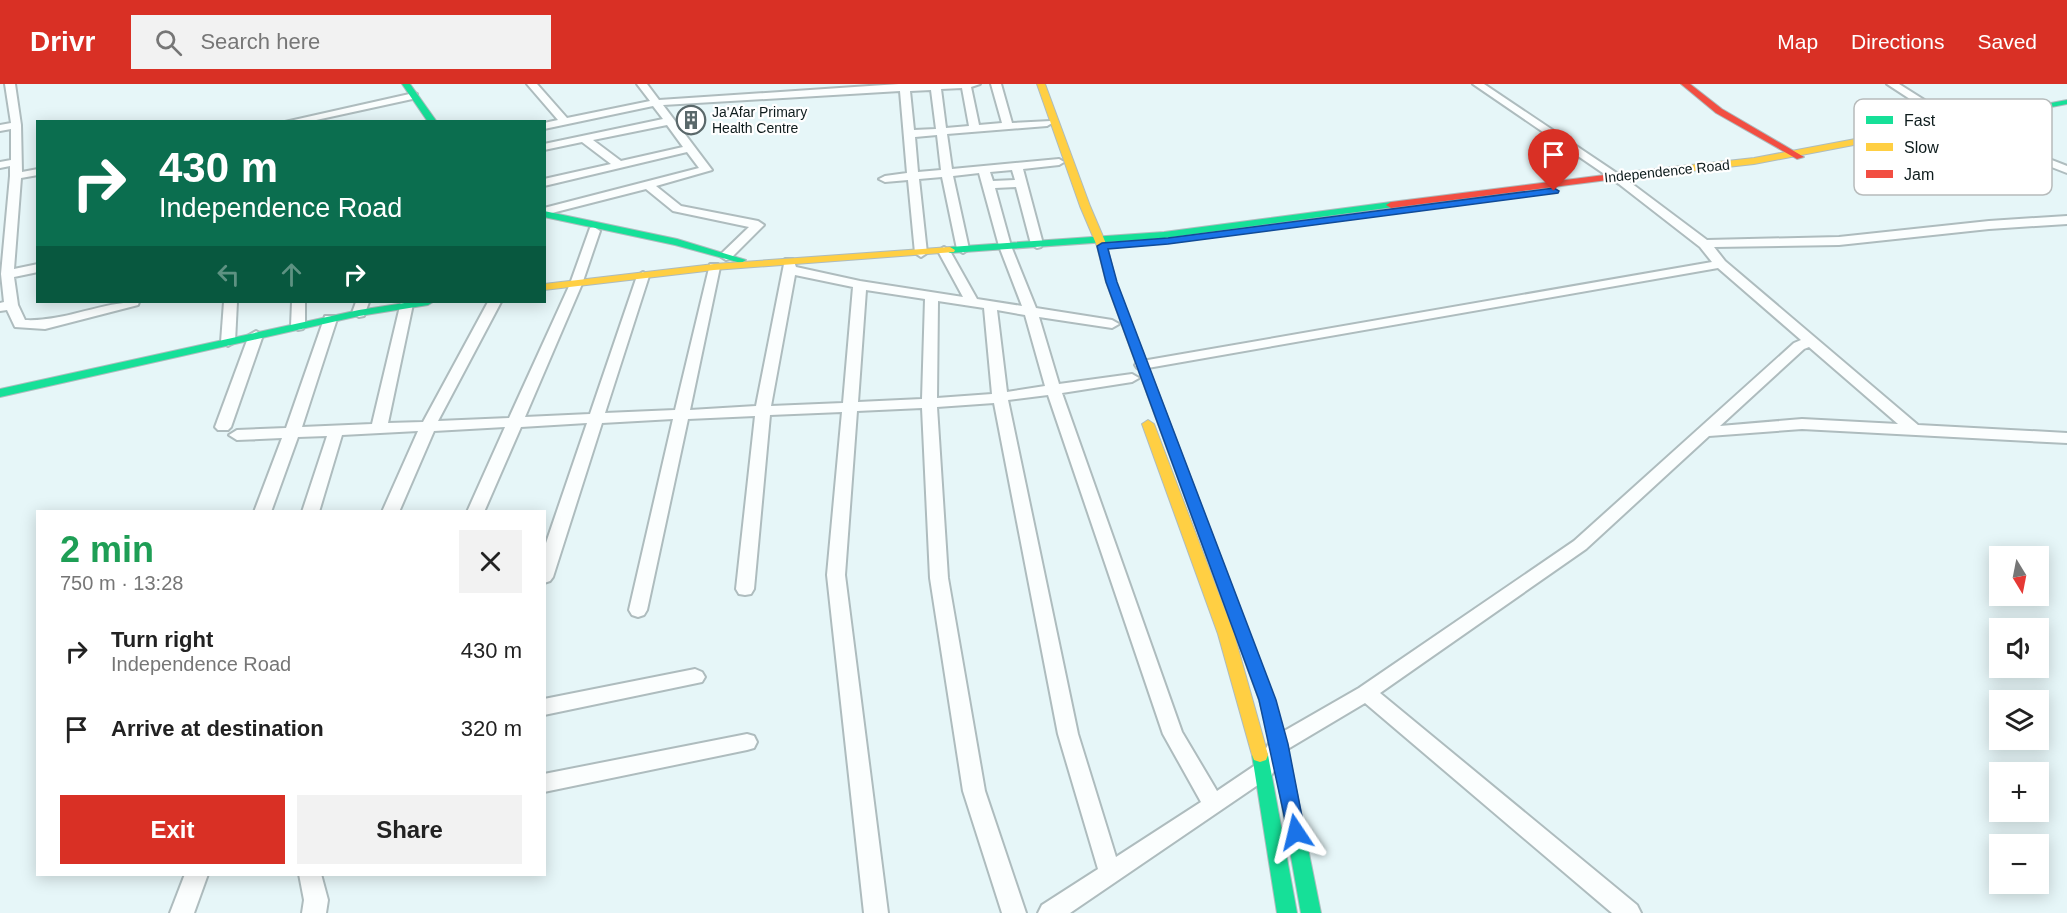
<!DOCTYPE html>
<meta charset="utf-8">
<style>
:root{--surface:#fff;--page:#f2f2f2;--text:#222;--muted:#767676;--accent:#d93025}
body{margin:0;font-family:Helvetica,sans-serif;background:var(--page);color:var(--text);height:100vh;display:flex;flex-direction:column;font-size:22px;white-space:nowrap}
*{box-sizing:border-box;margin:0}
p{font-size:20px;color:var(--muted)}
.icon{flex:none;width:33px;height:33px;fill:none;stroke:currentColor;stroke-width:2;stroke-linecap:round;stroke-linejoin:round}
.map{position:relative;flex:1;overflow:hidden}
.sheet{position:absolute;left:36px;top:426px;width:510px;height:366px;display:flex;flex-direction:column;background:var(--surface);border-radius:0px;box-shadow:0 3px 15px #0003}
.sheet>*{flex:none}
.banner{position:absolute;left:36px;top:36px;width:510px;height:183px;border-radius:0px;box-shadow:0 3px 15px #0003;background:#0b6e4f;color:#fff;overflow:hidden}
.needle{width:39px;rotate:170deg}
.controls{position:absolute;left:1989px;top:462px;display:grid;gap:12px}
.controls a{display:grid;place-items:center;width:60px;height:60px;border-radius:0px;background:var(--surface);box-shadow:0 3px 15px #0003;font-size:30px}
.pin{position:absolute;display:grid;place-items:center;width:51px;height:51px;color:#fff;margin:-62px -26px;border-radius:50% 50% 50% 0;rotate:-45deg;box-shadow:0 0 6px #0007}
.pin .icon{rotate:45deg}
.me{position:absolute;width:66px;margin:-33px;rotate:350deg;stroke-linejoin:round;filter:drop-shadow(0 0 4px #0008)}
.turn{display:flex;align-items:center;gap:21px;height:126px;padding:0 24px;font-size:27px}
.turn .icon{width:78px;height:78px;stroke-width:2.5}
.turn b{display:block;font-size:42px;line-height:51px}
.lanes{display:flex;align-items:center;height:57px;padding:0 24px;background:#0003;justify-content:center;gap:30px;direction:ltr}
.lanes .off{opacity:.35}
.round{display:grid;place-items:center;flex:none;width:63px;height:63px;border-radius:0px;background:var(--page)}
.head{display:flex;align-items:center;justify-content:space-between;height:102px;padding:0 24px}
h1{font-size:36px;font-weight:800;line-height:45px;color:#1e9e55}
.primary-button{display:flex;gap:12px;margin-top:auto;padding:12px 24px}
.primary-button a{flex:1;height:69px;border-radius:0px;background:var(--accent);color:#fff;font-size:24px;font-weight:800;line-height:69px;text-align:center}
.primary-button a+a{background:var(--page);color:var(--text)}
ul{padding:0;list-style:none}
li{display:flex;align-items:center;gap:18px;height:78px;padding:0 24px}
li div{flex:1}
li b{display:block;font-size:22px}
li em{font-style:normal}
header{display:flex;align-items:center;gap:36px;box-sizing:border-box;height:84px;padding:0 30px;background:var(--accent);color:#fff}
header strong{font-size:28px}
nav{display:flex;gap:33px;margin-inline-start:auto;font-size:21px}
.search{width:420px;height:54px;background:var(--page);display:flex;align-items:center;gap:15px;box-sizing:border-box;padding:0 21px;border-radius:0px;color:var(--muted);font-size:22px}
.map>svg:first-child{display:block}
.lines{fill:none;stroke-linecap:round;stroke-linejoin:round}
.street-casing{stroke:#aebcbe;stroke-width:4}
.fast-casing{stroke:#aebcbe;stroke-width:2}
.slow-casing{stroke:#aebcbe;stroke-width:2}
.jam-casing{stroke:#aebcbe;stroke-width:2}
.street{fill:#fbfefe;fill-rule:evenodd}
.fast{fill:#16e098;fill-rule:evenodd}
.slow{fill:#ffcf43;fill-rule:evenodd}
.jam{fill:#f24e42;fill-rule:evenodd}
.route{fill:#1a73e8;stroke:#114b97;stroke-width:1.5}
.labels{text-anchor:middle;stroke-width:4.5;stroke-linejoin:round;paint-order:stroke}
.far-poi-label{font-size:14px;fill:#0e1c1d;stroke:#fff;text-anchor:start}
.far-street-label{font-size:14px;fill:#0e1c1d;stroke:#fff}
.key{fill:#fff;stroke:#b7bbbb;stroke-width:1.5}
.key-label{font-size:16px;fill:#0e1c1d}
</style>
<header>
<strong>Drivr</strong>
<div class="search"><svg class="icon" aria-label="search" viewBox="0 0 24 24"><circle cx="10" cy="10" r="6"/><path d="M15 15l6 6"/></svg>Search here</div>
<nav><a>Map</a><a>Directions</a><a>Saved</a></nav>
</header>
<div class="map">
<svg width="2067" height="829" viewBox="0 0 2067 829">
<rect width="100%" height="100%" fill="#e6f6f8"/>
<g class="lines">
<!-- street casing -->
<g class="street-casing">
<g id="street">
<path d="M5,0H15L21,41L22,88L38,85V91L21,94L14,185L38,180V188L14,193L18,221L25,236C64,238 100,218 139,218L138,221L45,245L15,243L7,226L0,227V219L4,218L1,190L10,92V82L0,84V78L11,76V45L0,47V41L11,39Z"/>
<path d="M527,0H537L567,34L650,17L637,0H647L659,16L899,0H980L971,3L979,41L1002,39L991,0H1001L1012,39L1051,37L1052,39L1047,42L947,50L952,85L1059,75L1064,78L1059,81L1023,85L1043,160L1041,163L1037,164L1031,160L1016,103L995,104L1011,162L1036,224L1112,236L1119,240L1112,244L1039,233L1059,300L1132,290L1139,294L1132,298L1062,309L1182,648L1217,707L1257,680L1272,654L1359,604L1574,457L1794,259L1801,256L1718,184L1142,285L1137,284L1135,281L1137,278L1142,277L1712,178L1700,163L1619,100L1473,0H1484L1627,96L1707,156L1839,153L1989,137L2067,132V140L1989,145L1839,161L1714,163L1725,177L1918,341L2067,349V359L1802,345L1709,352L1586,465L1380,609L1637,821L1641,829H1612L1365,619L1286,666L1271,692L1070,829H1038L1042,821L1098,785L1058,650L994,319L937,323L948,494L985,707L1026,829H1002L963,707L930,494L922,324L857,327L845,491L888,829H864L827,491L842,328L770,331L754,505L751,510L745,511L739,510L736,505L755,332L688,335L647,526L644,531L638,533L632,531L629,526L673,335L602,339L553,493L550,497L544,499V465L587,339L521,343L484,428H467L505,343L434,347L399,428H382L418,347L342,351L319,428H302L327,352L298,353L271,428H254L282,354L237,356L229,351L237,346L286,344L325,232H335L337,235L302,343L372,340L401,218H411L413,220L388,339L423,338L488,218H501L438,337L509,334L570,200L590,144L594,143L600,147L582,200L525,333L590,330L637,192L643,188L649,192L605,329L675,326L710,180H718L720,183L690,326L756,322L785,175H793L796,183L860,197L963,213L938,167L944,163L950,167L977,215L1022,222L999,162L979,89L953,92L969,165L963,169L957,165L942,93L919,95L927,169L921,173L915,169L908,96L885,98L879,95L885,92L907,89L900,7L663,21L712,86L656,102L681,122L758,137L764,141L730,175L726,176L720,172L722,169L749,143L673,127L646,105L544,131V124L699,84L687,68L544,102V95L611,80L582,58L544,66V60L663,35L653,22L544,45V39L558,36ZM962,4L969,42L946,44L941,5ZM931,6L936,45L914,46L910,7ZM667,41L683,63L621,77L593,56ZM937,51L941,86L918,88L915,53ZM1012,86L1015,96L993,97L990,88ZM795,191L853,203L843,319L771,322ZM866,206L925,215L922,315L858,318ZM938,217L984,224L992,310L937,314ZM997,226L1025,231L1045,302L1007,308ZM1809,263L1898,340L1802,335L1720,342L1804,265ZM1048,311L1163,650L1201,718L1116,773L1078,650L1008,316Z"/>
<path d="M1887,0H1899L1967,43L2067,82V89L1959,47Z"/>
<path d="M414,9L417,10V14L307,38H285Z"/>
<path d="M224,218H237L235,258L228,262L221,258Z"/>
<path d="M292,218H305V242L303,245L298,246L291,242Z"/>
<path d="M356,218H369L364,232L359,233L352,229Z"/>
<path d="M256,247L263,251L231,343L228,346H218L215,343L249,251Z"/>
<path d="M695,585L702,588L705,593L702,598L544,631V615Z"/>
<path d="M747,650L754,652L757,658L754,664L747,666L544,708V690Z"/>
<path d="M185,790H208L194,829H170Z"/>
<path d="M299,790H321L328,816L326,829H302L304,816Z"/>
</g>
</g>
<!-- fast casing -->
<g class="fast-casing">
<g id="fast">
<path d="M402,0H410L437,38H428Z"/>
<path d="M2067,16V20L1882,56L1878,53L1882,50Z"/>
<path d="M1391,118L1394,119V123L1164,154L950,169L945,166L950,163L1164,148Z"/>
<path d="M544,127L677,155L746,176L741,179L675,161L544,133Z"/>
<path d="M411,218H433L428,221L359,232L0,313V305L359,226Z"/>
<path d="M1153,306L1159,310L1275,616L1287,660L1321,829H1301L1271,660L1259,616L1147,310Z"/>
<path d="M1260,664L1266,666L1268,671L1297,829H1277L1252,671L1254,666Z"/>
</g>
</g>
<!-- slow casing -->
<g class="slow-casing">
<g id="slow">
<path d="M1037,0H1045L1090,122L1107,162L1116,198L1159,310L1157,313H1149L1147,310L1106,198L1097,162L1080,122Z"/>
<path d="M1882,50L1886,53L1885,55L1754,80L1628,94L1623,91L1628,88L1754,74Z"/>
<path d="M950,163L955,166L954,168L714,186L544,206V200L714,180Z"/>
<path d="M1148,336L1154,340L1234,550L1268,671L1266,676L1260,678L1254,676L1252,671L1218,550L1142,340Z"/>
</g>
</g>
<!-- jam casing -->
<g class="jam-casing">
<g id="jam">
<path d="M1681,0H1690L1722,25L1804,73L1797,75L1716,29Z"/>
<path d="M1628,88L1631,89V93L1391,124L1386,121L1391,118Z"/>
</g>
</g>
<!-- street -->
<use href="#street" class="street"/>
<!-- fast -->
<use href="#fast" class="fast"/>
<!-- slow -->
<use href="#slow" class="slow"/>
<!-- jam -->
<use href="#jam" class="jam"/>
</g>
<!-- route -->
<path class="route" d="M1554,104L1559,107L1558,109L1168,160L1108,165L1117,198L1276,616L1288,660L1305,748L1302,754L1296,756L1289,754L1259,616L1106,198L1097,162L1102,159L1168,154Z"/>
<!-- icons -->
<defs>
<g id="building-ring" transform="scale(1.5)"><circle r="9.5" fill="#fff" stroke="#5a686a" stroke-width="1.5"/><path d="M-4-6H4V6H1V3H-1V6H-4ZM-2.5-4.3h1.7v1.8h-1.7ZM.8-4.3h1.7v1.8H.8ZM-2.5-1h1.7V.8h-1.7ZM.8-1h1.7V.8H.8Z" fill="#5a686a"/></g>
</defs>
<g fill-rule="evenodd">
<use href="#building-ring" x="691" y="36"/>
</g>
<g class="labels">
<!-- far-poi labels -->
<g class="far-poi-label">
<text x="712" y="33">Ja'Afar Primary<tspan x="712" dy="16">Health Centre</tspan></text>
</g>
<!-- far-street labels -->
<g class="far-street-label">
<text transform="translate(1667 87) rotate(-6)" y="5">Independence Road</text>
</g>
</g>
<!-- legend -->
<rect x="1854" y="15" width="198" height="96" rx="9" class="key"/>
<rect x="1866" y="32" width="27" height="8" fill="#16e098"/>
<rect x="1866" y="59" width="27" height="8" fill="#ffcf43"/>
<rect x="1866" y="86" width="27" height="8" fill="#f24e42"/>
<g class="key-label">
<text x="1904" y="42">Fast</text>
<text x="1904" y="69">Slow</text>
<text x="1904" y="96">Jam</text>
</g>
</svg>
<div class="controls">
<a><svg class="needle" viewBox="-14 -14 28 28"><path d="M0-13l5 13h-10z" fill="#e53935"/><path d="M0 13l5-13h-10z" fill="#767676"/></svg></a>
<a><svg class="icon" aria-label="sound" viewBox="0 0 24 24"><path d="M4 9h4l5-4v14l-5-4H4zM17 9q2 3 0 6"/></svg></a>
<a><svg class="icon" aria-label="layers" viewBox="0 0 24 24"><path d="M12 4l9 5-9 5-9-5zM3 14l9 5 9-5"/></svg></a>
<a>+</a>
<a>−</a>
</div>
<div class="pin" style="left:1554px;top:107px;background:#d93025"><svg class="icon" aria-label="arrive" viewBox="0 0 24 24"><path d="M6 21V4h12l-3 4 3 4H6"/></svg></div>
<svg class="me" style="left:1296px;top:748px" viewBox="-20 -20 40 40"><path d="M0-17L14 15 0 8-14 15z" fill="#1a73e8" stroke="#fff" stroke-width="4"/></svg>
<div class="banner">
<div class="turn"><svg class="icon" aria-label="right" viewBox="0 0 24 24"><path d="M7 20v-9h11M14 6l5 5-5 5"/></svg><div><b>430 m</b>Independence Road</div></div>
<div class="lanes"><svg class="icon off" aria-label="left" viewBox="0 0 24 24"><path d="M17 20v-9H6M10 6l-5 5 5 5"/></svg><svg class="icon off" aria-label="ahead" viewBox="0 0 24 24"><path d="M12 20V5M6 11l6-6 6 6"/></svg><svg class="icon" aria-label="right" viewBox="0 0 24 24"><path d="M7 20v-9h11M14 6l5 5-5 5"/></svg></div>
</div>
<section class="sheet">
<div class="head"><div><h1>2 min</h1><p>750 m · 13:28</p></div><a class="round"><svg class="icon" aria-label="close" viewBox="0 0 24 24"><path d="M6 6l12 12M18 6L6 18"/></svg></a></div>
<ul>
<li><svg class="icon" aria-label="right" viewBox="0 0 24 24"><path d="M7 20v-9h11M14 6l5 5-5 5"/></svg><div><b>Turn right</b><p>Independence Road</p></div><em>430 m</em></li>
<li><svg class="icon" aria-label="arrive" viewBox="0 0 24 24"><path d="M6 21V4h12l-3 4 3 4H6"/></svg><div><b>Arrive at destination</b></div><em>320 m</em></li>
</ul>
<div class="primary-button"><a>Exit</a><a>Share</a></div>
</section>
</div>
